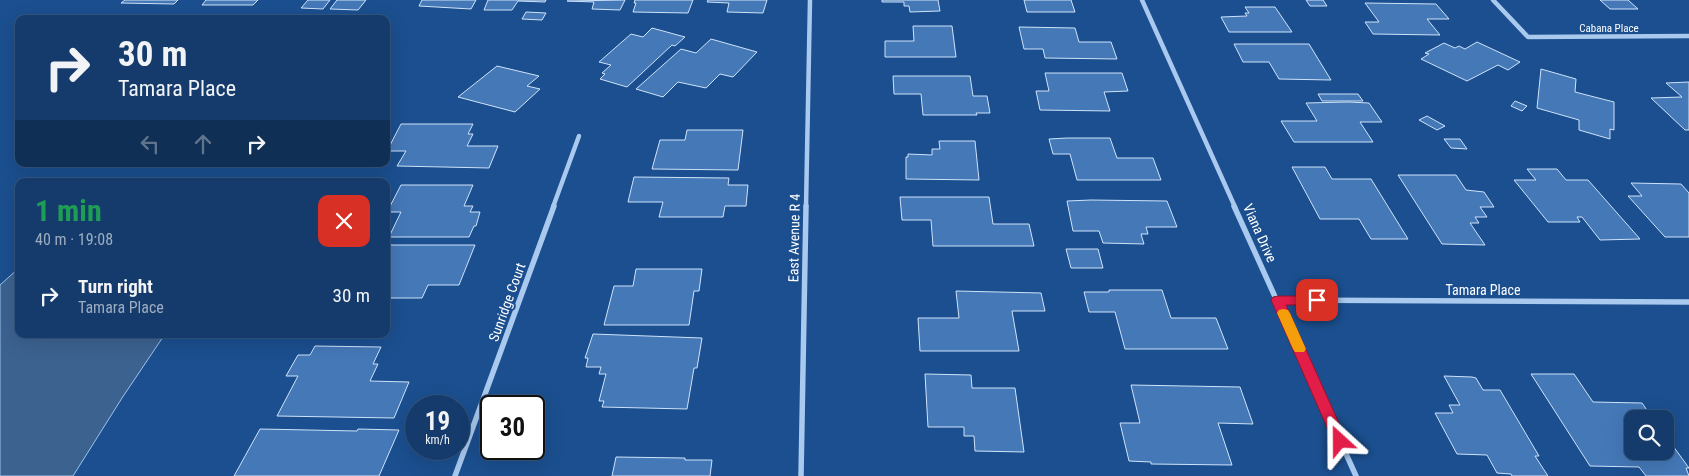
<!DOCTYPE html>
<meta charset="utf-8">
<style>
:root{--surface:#143b6b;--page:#214673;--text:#f1f3f6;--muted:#9dadc1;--line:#33557e}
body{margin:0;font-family:"Roboto Condensed",sans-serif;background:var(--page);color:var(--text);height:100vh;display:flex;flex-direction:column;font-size:19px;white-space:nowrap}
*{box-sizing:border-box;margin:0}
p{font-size:16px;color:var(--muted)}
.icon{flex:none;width:28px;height:28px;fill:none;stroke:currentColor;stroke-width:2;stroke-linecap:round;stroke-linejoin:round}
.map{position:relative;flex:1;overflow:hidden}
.sheet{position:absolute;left:15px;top:178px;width:375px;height:160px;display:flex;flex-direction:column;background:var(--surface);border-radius:10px;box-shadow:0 5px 20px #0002,0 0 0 1px var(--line)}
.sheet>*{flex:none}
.hud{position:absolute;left:15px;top:15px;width:375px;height:152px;border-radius:10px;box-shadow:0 5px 20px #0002,0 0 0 1px var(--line);background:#143b6b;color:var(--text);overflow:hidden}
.tools{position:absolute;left:1624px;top:410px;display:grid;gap:10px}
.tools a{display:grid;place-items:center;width:50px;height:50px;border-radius:10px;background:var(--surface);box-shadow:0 5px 20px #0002,0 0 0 1px var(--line);font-size:25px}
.speed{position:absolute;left:405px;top:395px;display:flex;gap:10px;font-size:25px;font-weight:700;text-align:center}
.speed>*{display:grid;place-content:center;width:65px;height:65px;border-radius:50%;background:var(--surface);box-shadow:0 5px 20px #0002,0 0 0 1px var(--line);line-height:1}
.speed small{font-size:12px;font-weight:400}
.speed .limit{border:2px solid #111;border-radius:8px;background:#fff;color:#111}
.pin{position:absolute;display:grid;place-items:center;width:42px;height:42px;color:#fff;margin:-21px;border-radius:10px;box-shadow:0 2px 8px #0006}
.me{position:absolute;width:55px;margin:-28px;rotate:336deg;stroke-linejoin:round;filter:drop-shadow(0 0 4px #0008)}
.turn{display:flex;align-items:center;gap:18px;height:105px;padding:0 20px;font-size:22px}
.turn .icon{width:65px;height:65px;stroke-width:2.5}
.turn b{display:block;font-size:35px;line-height:42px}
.lanes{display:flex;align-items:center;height:48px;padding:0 20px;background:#0003;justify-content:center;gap:25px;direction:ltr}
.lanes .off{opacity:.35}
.round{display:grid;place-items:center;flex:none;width:52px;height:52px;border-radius:10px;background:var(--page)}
.head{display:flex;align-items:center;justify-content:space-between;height:85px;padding:0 20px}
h1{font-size:30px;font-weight:700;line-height:38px;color:#1e9e55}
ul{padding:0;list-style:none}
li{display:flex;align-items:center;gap:15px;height:65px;padding:0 20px}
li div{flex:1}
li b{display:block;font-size:19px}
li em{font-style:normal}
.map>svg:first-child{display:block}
.water{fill:#3c6290;stroke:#9cc4f0}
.building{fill:#4478b7;stroke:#cfe3fa}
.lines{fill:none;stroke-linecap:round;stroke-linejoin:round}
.minor-far1{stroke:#a9c9ee;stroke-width:4.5}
.minor{stroke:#a9c9ee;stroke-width:5.5}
.route{fill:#e11d48;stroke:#92132f}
.slow{fill:#f59e0b}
.labels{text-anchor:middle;stroke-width:4;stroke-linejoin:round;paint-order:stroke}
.far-street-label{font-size:11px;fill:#fff;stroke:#1b4f8f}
.street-label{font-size:14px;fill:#fff;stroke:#1b4f8f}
</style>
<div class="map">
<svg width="1689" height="476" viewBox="0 0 1689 476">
<rect width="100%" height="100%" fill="#1b4f8f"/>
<!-- water -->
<path class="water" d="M19,268V334H165L122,398L73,476H0V285Z"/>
<!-- building -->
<g class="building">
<path d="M125,0H178L174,4L121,3Z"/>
<path d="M206,0H258L253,5H202Z"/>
<path d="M308,0H330L323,9L301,8Z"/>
<path d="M337,0H366L358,10L330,9Z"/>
<path d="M422,0H476L471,9L419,6Z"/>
<path d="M488,0H546L545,2L518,1L512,10H484Z"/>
<path d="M625,0L620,10L592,9L594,2L567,1Z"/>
<path d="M635,0H693L688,13L633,12L636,3H634Z"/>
<path d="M708,0H767L763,13L727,12L729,3L707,2Z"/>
<path d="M882,0H938L940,11L910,12L909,6H904V2H882Z"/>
<path d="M1024,0H1071L1075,12H1027Z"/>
<path d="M1306,0H1323L1327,6H1310Z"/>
<path d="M1600,0H1628L1638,9H1610Z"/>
<path d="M1365,3L1436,4L1449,19H1427L1440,35L1373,34L1365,22H1379Z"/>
<path d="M1245,7H1275L1292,32H1229L1221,17L1247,16L1245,13H1249Z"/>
<path d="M526,12L546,13L542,20L522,19Z"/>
<path d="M913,26H952L956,57H885V41H914Z"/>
<path d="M1019,27L1075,28L1079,42H1111L1117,59L1045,58L1043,49H1024Z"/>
<path d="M652,28L685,37L675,46L672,45L627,87L600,79L605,74L602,73L611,65L599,62L631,34L643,37Z"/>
<path d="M711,39L757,52L733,77L720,74L706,88L678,82L663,97L636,89L681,49L696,53Z"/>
<path d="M1477,42L1520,62L1508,70L1498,65L1467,81L1421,59L1429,54L1425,53L1444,43L1455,48L1459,46L1465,49Z"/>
<path d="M1234,44H1309L1331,80L1279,79L1269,62H1243Z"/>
<path d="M497,66L539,76L527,86L540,89L515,112L458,97Z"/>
<path d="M1541,69L1576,79L1575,92L1614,102V130L1610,129V139L1579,130V120L1537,108Z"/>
<path d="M1045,73H1122L1128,91L1104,92L1110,111L1040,110L1036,91H1049Z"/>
<path d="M893,76H970L973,96H987L990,113H976L977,115H923L921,94H894Z"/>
<path d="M1689,82V130H1685L1651,98L1682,97L1666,83Z"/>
<path d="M1318,94H1358L1363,101H1322Z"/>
<path d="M1515,101L1527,106L1522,111L1511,106Z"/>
<path d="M1348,102L1369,103L1382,122H1360L1373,142H1294L1281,121H1317L1306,103Z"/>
<path d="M1427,116L1445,126L1437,130L1419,120Z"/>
<path d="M401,124H473L468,134H473L467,146H498L489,168L397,166L406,151H387Z"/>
<path d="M687,130H743L738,170L652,169L660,140H685Z"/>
<path d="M1067,138H1110L1117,158H1153L1161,180H1077L1070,154H1053L1049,139Z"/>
<path d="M1444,139H1460L1467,149L1451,148Z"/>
<path d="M939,141H975L979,180L906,179V157H908V154L932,155V149H940Z"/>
<path d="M1292,167H1325L1332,179H1371L1408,239H1371L1359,219H1320Z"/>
<path d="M1527,169H1557L1566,180H1588L1640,239L1600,240L1582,217H1577L1580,222H1548L1514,180H1536Z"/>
<path d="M1398,175H1456L1466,190L1484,192L1494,207H1480L1487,217H1475L1479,223H1470L1485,245L1442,244Z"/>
<path d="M634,177L729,178L728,185H748L746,206H725L723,217H659L663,202H628Z"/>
<path d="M1631,183L1681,184L1689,193V237H1665L1628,196H1642Z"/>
<path d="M401,185H473L464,206H473L470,212H480L476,226H474L469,237H389L401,212H387Z"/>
<path d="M900,197H989L993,224H1029L1034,246H933L931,220H902Z"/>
<path d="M1091,200L1167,201L1177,227H1146L1148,234H1141L1144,244L1103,243L1099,231H1073L1067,201Z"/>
<path d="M386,245H475L459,285H428L422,298H386Z"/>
<path d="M1066,249H1098L1103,268H1071Z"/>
<path d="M636,269H702L699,291H694L689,325H604L614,286H633Z"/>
<path d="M1109,290H1162L1171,318H1216L1228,349H1125L1115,312H1089L1084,292H1109Z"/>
<path d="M956,291L1041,293L1045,311H1012L1019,351H920L918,318H959Z"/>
<path d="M593,334L702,338L697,368H694L687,409L602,407L604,401H599L606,374H599L601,367H586L588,358H585Z"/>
<path d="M315,346L381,347L373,364H378L370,381L409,382L394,418L277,416L298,376H286L298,355H310Z"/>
<path d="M925,374L971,375L972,388H1015L1024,452L975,451L974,436H964V427H928Z"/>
<path d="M1531,374H1574L1593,402L1642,403L1653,419H1632V451H1665V435L1689,468H1686L1689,476H1646L1639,467L1590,466Z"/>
<path d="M1444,376L1472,377L1476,378L1483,390H1500L1539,456H1535L1548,476H1512L1511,474L1497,473L1487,455L1457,454L1435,413H1453L1449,405H1460Z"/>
<path d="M1131,385L1240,387L1253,424L1218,423L1232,465L1151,464V462L1129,461L1120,423H1140Z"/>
<path d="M260,429L357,431L358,429L399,430L379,476H234Z"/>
<path d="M616,457L685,458V460H712L710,476H612Z"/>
</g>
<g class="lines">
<!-- minor-far1 -->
<g class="minor-far1">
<path d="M1142,0L1235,207"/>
<path d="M1493,0L1528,37L1689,36"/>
<path d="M553,207L579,136"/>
<path d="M806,207L810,0"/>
</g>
<!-- minor -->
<g class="minor">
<path d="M1234,206L1356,476"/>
<path d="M1278,300L1689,302"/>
<path d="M455,476L554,206"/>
<path d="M801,476L806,206"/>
</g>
</g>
<!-- route -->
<path class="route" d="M1278,296H1317L1321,297L1323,300L1321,304L1317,305H1286L1347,441L1345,445L1340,447L1335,445L1333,441L1271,300L1273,297Z"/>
<!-- slow -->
<path class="slow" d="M1283,309L1288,310L1290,313L1306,349L1304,352H1295L1293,349L1277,313L1279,310Z"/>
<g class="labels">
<!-- far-street labels -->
<g class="far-street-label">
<text x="1609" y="32">Cabana Place</text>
</g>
<!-- street labels -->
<g class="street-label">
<text transform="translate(1260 233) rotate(66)" y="5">Viana Drive</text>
<text transform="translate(794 238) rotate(-89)" y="5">East Avenue R 4</text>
<text x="1483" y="295">Tamara Place</text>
<text transform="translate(507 302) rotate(-70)" y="5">Sunridge Court</text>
</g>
</g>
</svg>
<div class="tools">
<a><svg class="icon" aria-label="search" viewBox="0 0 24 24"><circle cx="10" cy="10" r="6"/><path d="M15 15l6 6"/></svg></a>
</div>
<div class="speed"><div>19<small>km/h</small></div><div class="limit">30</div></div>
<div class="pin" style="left:1317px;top:300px;background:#d93025"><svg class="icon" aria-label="arrive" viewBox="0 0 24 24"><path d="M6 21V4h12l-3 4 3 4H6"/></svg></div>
<svg class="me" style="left:1340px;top:441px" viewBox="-20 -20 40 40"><path d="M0-17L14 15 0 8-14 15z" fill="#e11d48" stroke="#fff" stroke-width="4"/></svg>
<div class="hud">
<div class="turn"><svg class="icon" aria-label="right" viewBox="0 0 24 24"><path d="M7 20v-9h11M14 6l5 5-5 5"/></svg><div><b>30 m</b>Tamara Place</div></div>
<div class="lanes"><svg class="icon off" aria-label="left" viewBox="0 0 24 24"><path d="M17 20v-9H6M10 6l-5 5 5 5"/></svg><svg class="icon off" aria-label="ahead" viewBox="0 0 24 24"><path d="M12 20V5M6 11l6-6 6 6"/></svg><svg class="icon" aria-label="right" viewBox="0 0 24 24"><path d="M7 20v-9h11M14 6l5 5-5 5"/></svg></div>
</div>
<section class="sheet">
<div class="head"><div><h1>1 min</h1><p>40 m · 19:08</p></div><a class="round" style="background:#d93025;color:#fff"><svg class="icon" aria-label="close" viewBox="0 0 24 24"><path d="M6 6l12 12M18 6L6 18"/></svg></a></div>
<ul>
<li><svg class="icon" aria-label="right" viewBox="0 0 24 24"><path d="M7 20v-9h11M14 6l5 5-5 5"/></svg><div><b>Turn right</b><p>Tamara Place</p></div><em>30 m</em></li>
</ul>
</section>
</div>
